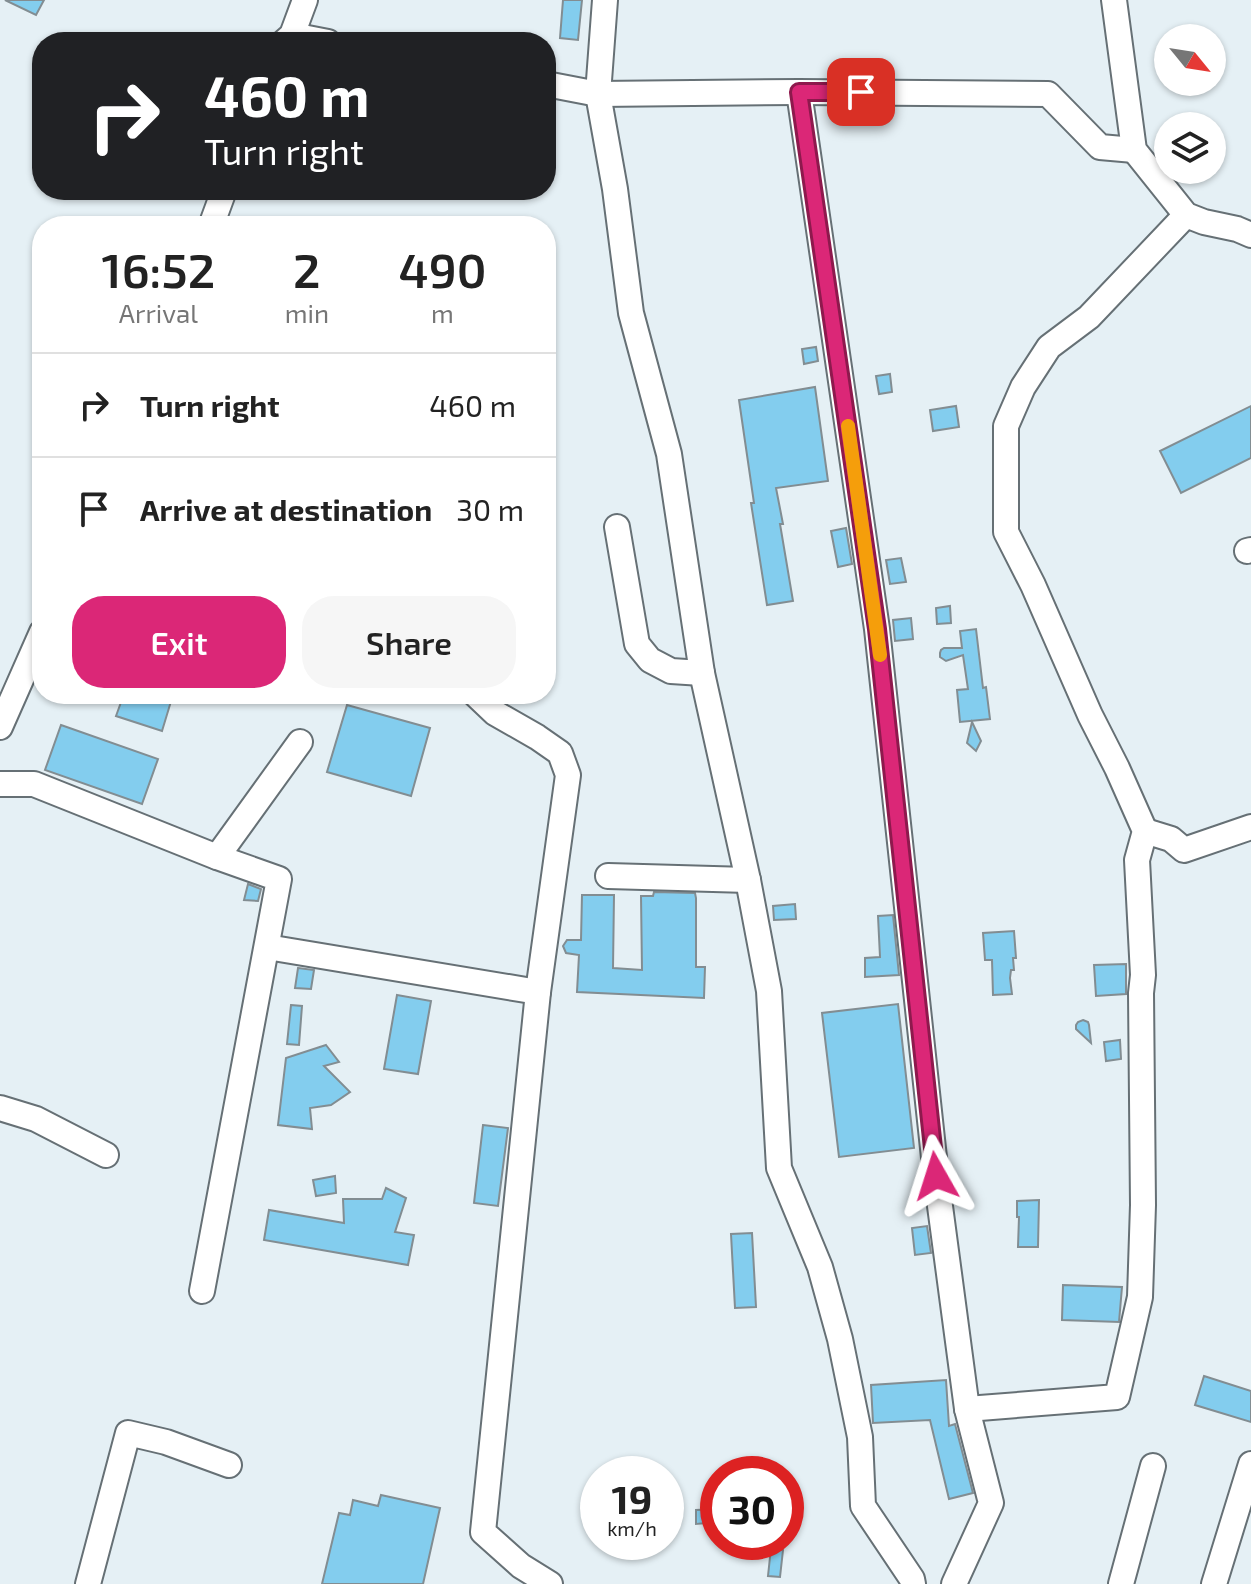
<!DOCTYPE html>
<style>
:root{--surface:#fff;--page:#f6f6f6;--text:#222;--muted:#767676;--line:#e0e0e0;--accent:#db2777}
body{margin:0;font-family:"Exo 2",sans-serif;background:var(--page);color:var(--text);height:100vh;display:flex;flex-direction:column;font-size:30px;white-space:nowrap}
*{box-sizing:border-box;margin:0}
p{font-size:26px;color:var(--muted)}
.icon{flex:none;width:44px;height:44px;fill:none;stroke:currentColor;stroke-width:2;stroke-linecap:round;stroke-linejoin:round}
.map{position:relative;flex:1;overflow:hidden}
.sheet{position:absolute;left:32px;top:216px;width:524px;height:488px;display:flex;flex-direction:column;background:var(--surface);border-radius:32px;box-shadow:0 2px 6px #0004}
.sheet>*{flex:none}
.banner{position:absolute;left:32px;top:32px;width:524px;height:168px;border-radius:32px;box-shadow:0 2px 6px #0004;background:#202124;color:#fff;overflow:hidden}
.needle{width:52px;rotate:120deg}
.buttons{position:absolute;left:1154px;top:24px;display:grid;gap:16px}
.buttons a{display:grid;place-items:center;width:72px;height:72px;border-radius:50%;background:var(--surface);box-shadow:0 2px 6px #0004;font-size:40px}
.speed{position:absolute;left:580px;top:1456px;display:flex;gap:16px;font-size:40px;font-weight:700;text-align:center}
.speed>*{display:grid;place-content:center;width:104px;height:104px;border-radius:50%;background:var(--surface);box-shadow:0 2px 6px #0004;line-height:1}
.speed small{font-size:20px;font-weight:400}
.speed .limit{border:12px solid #d22;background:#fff;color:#111}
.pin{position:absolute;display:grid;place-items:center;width:68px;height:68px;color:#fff;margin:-34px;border-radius:16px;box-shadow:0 4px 12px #0006}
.me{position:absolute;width:88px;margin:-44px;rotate:354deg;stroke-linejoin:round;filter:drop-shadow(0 0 6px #0008)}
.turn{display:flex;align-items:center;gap:28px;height:168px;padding:0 40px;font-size:36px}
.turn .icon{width:104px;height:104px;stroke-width:2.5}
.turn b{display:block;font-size:56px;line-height:68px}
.eta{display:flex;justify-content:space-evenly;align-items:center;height:136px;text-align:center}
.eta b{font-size:48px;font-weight:600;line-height:56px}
.primary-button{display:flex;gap:16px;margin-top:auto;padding:16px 40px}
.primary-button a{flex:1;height:92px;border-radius:32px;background:var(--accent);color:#fff;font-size:32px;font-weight:600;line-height:92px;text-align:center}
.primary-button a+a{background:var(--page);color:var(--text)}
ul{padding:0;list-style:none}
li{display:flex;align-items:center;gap:24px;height:104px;padding:0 40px;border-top:2px solid var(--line)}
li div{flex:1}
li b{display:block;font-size:30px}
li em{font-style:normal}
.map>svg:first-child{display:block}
.building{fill:#83cdee;stroke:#828d92;stroke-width:2}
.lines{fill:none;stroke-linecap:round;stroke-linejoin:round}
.minor-casing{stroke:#667075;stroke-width:28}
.minor{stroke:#fff;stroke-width:24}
.route-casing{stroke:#8e194d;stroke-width:20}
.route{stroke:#db2777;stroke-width:14}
.slow{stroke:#f59e0b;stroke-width:14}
</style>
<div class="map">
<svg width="1251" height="1584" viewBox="0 0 1251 1584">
<rect width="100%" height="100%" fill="#e5f0f5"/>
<!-- building -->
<g class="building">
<path d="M5,0H44L36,15Z"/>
<path d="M563,0H582L578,40L560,38Z"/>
<path d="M816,347L818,361L804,364L802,349Z"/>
<path d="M890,374L892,392L879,394L876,376Z"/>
<path d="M815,387L828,481L776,488L783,524H780L793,601L767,605L751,503H754L739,400Z"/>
<path d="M956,406L959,427L933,431L930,410Z"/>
<path d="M1251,406V458L1181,493L1160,451Z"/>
<path d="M846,528L852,564L838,567L831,531Z"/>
<path d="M901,558L906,582L890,584L886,560Z"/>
<path d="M950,606L951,623L937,624L936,608Z"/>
<path d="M911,618L913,639L895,641L893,620Z"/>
<path d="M976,629L983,688L986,687L990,719L960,722L957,690L968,689L963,655L946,661L940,657V653L941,650L944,648H962L960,631Z"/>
<path d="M124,694H159L172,698L162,731L116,716Z"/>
<path d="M347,705L430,728L411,796L327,772Z"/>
<path d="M972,722L981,741L976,751L967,743Z"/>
<path d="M61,725L158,759L142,804L45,770Z"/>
<path d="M248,884L261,889L258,901L244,900Z"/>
<path d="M654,892L695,893L696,898V967H705L704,998L577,992L579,955L566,953L563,946L567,940H581L582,895H614L613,968L642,970L641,896H653Z"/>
<path d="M795,904L796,919L774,920L773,906Z"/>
<path d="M893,915L899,975L865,977V958L880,957L878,916Z"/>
<path d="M1014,931L1016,958H1013L1014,970H1011L1010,978L1012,994L993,995L992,960H985L983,933Z"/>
<path d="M1126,964V994L1096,996L1094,965Z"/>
<path d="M298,968L314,970L311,989L295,988Z"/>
<path d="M397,995L431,1001L418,1074L384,1069Z"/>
<path d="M898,1004L914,1148L839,1157L822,1013Z"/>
<path d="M291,1005L302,1006L299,1045L287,1044Z"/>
<path d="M1083,1020L1088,1022L1089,1025L1091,1043L1076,1029V1025L1078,1022Z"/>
<path d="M1120,1040L1121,1059L1106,1061L1104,1042Z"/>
<path d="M326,1045L339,1062L324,1066L350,1092L331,1105L310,1108L312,1129L278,1125L286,1058Z"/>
<path d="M483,1125L508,1128L498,1206L474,1203Z"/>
<path d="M335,1176L336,1193L316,1196L313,1180Z"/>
<path d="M386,1188L406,1198L395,1232L414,1235L408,1265L264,1240L269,1210L344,1223L343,1199H382Z"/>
<path d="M1039,1200L1038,1247H1018L1019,1217H1017V1201Z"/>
<path d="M927,1226L931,1253L915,1255L912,1228Z"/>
<path d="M752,1233L756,1307L735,1308L731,1234Z"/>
<path d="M1063,1285L1122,1287L1119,1322L1062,1320Z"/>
<path d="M1204,1376L1251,1391V1422L1195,1405Z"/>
<path d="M946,1380L949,1426L955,1424L973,1493L949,1499L930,1420L873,1423L871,1385Z"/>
<path d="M381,1495L440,1508L423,1584H322L339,1513L350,1515L353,1500L378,1506Z"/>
<path d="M718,1509V1522L696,1524V1510Z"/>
<path d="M771,1548L783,1550L780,1577L768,1576Z"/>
</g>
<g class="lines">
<!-- minor casing -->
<g class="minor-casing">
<g id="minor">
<path d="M605,0L598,94L615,189L631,313L669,454L702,673L748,880L769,991L779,1168L820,1267L840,1339L860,1437L863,1506L912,1579L913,1584"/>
<path d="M1114,0L1134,150L1186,215L1204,222L1237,229L1251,235"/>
<path d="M292,35L328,42"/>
<path d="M284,42L292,35L305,0"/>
<path d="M546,84L598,94L799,92L1048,94L1100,147L1134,150"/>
<path d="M799,92L877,629L936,1176L967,1409L991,1503L954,1584"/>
<path d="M211,226L222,196L223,190"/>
<path d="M617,527L637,644L650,660L671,671L702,673"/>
<path d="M1247,551L1251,550"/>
<path d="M475,694L495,713L537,737L560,753L568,775L538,992L483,1532L521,1566L550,1584"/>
<path d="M0,727L42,632"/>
<path d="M0,784H34L217,857L279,879L202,1291"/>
<path d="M1145,831L1171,839L1184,850L1251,827"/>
<path d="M217,857L300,742"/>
<path d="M608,876L748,880"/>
<path d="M267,947L538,992"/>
<path d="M0,1108L36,1119L106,1155"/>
<path d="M967,1409L1117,1397L1140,1297L1143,1205L1141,993L1143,975L1137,860L1145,831L1117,768L1090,715L1033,585L1006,532V426L1023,387L1049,347L1089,317L1186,215"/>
<path d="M88,1584L128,1433L166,1442L229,1465"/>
<path d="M1121,1584L1153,1466"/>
<path d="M1214,1584L1251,1464"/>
</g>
</g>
<!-- minor -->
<use href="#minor" class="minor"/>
</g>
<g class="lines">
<!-- route casing -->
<g class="route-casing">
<path id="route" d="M861,92H799L877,629L936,1176"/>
</g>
<!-- route -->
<use href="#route" class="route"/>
<!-- slow -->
<path class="slow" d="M848,426L880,655"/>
</g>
</svg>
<div class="buttons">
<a><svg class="needle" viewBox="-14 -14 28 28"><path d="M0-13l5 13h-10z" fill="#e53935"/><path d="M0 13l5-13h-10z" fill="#767676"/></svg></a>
<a><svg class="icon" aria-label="layers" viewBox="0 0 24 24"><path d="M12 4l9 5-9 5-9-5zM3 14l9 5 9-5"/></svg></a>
</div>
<div class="speed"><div>19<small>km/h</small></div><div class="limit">30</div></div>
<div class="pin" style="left:861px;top:92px;background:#d93025"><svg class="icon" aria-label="arrive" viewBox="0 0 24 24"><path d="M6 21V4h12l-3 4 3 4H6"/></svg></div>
<svg class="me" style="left:936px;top:1176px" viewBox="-20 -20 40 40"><path d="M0-17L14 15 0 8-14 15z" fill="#db2777" stroke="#fff" stroke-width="4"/></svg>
<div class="banner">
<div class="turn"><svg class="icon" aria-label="right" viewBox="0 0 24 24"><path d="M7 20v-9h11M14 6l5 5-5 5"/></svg><div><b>460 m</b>Turn right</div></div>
</div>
<section class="sheet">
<div class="eta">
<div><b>16:52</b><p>Arrival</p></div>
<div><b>2</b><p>min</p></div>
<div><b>490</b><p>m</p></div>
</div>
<ul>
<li><svg class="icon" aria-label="right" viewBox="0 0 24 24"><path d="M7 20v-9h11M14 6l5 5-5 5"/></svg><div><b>Turn right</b></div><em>460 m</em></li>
<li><svg class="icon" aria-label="arrive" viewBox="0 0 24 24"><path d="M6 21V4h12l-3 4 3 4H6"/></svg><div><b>Arrive at destination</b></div><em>30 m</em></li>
</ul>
<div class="primary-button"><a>Exit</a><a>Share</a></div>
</section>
</div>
